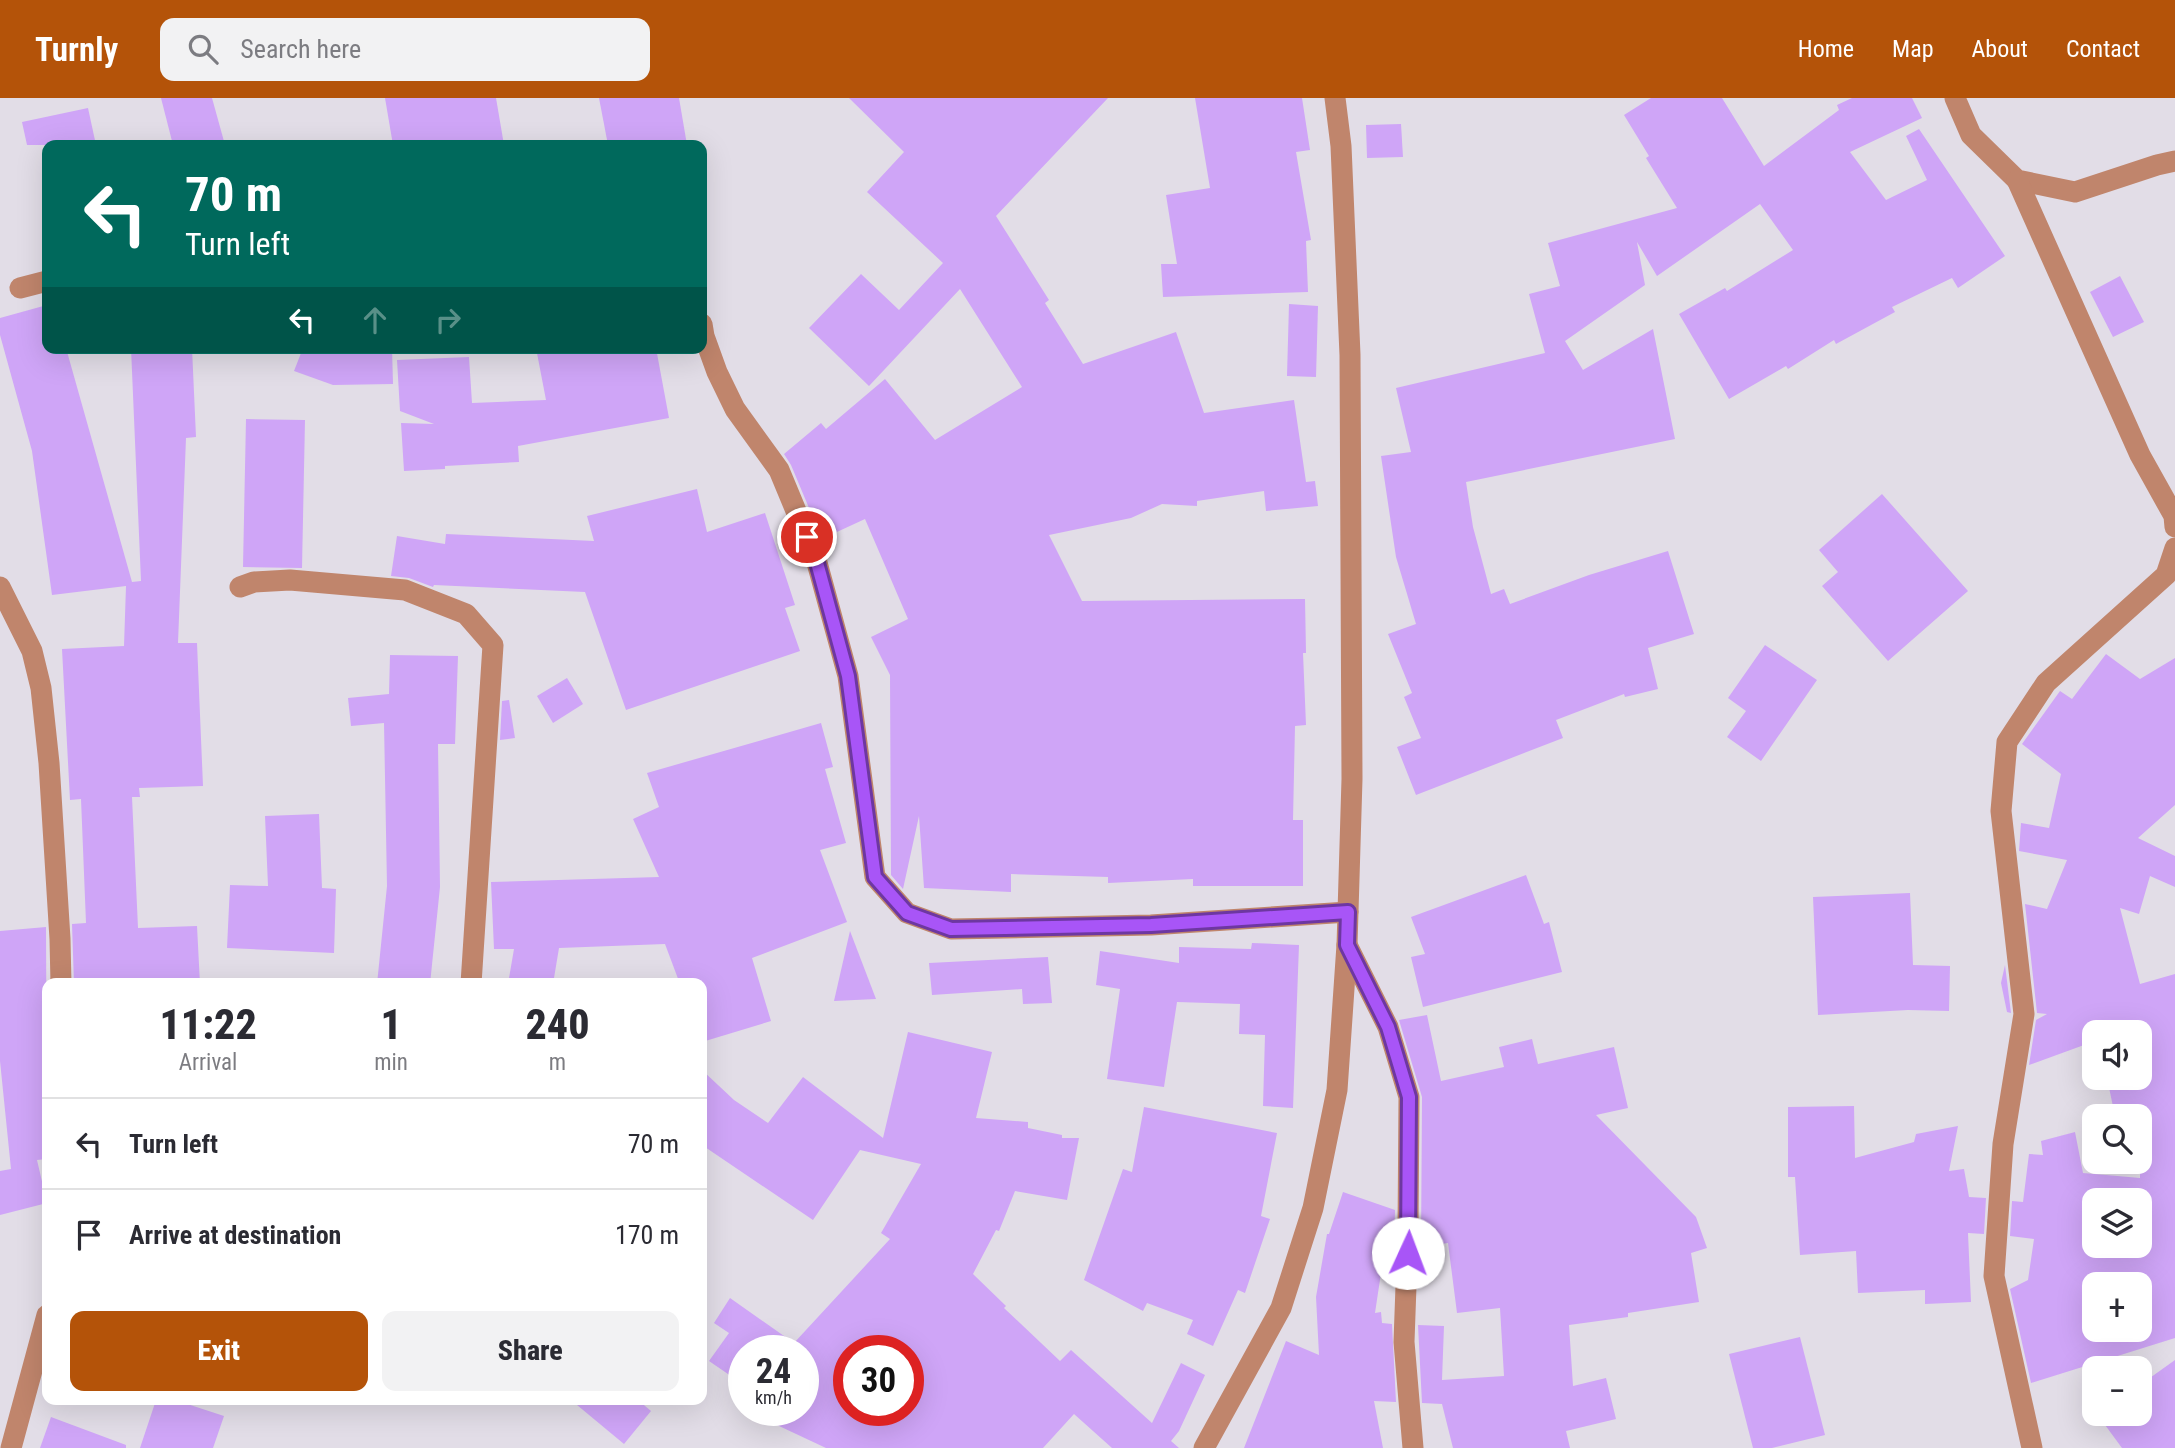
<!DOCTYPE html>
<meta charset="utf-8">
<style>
:root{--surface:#fff;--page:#f2f2f3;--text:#2b2b33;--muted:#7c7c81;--line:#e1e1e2;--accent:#b45309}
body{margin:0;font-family:"Roboto Condensed",sans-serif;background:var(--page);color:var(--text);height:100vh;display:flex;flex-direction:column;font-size:26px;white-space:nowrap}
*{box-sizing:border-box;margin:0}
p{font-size:23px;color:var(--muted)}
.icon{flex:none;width:38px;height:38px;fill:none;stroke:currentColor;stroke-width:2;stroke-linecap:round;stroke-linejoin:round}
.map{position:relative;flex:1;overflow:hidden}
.details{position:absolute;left:42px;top:880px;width:665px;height:427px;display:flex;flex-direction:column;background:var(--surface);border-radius:14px;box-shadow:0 7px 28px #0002}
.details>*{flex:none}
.hud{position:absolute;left:42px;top:42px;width:665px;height:214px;border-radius:14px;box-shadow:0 7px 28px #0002;background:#00695c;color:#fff;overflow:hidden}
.controls{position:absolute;left:2082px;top:922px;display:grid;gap:14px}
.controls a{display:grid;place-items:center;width:70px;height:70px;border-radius:14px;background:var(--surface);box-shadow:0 7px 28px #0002;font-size:35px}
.speed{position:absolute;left:728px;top:1237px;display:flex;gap:14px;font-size:35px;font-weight:700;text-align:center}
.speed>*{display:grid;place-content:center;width:91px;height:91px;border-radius:50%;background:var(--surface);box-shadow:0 7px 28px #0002;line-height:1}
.speed small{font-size:18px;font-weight:400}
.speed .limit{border:10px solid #d22;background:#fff;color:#111}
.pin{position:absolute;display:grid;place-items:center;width:60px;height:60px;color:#fff;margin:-30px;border:4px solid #fff;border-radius:50%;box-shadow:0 2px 7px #0007}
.me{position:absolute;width:77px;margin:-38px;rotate:2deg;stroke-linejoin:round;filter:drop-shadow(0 0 5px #0008)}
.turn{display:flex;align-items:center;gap:24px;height:147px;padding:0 28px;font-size:32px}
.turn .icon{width:91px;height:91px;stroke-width:2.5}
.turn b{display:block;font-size:49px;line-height:60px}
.lanes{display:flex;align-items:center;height:66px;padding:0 28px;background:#0003;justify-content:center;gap:35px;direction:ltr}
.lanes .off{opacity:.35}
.eta{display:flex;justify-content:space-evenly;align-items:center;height:119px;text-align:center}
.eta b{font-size:42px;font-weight:800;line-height:49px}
.button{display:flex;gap:14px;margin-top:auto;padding:14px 28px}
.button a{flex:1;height:80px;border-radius:14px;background:var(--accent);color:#fff;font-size:28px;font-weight:800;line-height:80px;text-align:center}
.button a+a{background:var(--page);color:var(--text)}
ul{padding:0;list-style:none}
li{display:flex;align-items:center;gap:21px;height:91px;padding:0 28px;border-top:2px solid var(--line)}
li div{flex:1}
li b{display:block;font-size:26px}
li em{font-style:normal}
header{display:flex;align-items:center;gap:42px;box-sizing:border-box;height:98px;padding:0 35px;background:var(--accent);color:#fff}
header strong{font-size:33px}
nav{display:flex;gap:38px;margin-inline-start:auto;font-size:24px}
.search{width:490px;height:63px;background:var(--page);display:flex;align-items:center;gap:18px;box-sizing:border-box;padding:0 24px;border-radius:14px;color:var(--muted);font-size:26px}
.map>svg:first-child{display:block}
.building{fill:#cfa5f7;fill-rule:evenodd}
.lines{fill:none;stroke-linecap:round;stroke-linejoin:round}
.street{stroke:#c0856c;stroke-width:21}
.route-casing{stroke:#6d37a1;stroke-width:18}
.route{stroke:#a855f7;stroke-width:12}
</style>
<header>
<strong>Turnly</strong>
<div class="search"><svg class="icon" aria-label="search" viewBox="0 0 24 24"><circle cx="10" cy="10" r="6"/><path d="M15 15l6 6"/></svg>Search here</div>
<nav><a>Home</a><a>Map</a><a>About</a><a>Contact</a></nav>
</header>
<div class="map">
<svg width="2175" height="1350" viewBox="0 0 2175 1350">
<rect width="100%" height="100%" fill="#e2dde7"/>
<!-- building -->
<g class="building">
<path d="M161,0H212L225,47H173Z"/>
<path d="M385,0H496L504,47H393Z"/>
<path d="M599,0H679L687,47H608Z"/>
<path d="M849,0H1108L996,118L1049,202L1045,205L1083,266L1176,234L1204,315L1294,302L1306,384L1315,383L1318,408L1266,413L1264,393L1197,403V408L1162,406L1131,420L1049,437L1082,503L1305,501L1306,555H1303L1306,627L1295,628L1293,722H1303V788H1193V781L1108,785V779L1011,776V794L924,790L919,718L903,791L891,777L890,577L871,539L908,521L865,421L826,439L818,420L809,410L791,367L784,356L821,325L826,331L885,281L935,342L1022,289L960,191L869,288L809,230L861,176L899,212L943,165L867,94L904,54Z"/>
<path d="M1195,0H1302L1310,52L1296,54L1311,142L1306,143L1308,194L1163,199L1161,166H1177L1166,97L1210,90Z"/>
<path d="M1651,0H1722L1764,68L1839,12L1837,7L1852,0H1912L1922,20L1850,54L1886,102L1927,82L1906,38L1919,31L2005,158L1958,190L1952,180L1892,209L1895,214L1836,246L1834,242L1788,271L1786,268L1729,301L1679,216L1725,190L1727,193L1793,152L1760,106L1657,178L1637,144L1645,187L1565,243L1583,272L1653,231L1675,341L1466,384L1473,429L1491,496L1504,491L1510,506L1589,477L1668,453L1694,536L1648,550L1658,591L1625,599L1624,596L1556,622L1563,640L1416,697L1397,649L1421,640L1404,599L1412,595L1388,536L1416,526L1396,459L1381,358L1411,354L1396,290L1545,255L1529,196L1560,188L1548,145L1677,110L1646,60L1649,58L1624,17Z"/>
<path d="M88,10L96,47H27L22,24Z"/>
<path d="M1401,26L1403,59L1367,60L1366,27Z"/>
<path d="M2120,178L2144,224L2113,239L2090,194Z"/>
<path d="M1289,206L1318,208L1316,279L1287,278Z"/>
<path d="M47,207V250H66L132,484L141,483L131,250H192L196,339L186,340L178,545H197L203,688L139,690L140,699H132L138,830L197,828L200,886H74L72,826L86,825L81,701L70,702L62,551L124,548L126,488L52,497L32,353L0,237V220Z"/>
<path d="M303,250H392L393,286L333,287L294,273Z"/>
<path d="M536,250H656L669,320L518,348L519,364L445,368V371L404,373L401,325L434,326L400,313L397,262L469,259L472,305L546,302Z"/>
<path d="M246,321L305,322L302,470L243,469Z"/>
<path d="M697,391L707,434L765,415L795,507L785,510L800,553L626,612L585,494L434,487L433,489L409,480L391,478L397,438L445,446L446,436L594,443L587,418Z"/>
<path d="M1882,396L1968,493L1888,563L1822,488L1838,474L1819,452Z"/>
<path d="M1765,547L1817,582L1761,663L1727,639L1746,613L1728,600Z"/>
<path d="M2106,556L2140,581L2175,560V707L2138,740L2175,758V789L2150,778L2139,816L2120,810L2140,886L2175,876V1240L2031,1285L2010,1191L2028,1182L2034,1141L2010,1138L2012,1103L2023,1104L2029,1056L2043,1057L2041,1043L2075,1034L2083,1075L2140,1080V1018H2115L2107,980H2140V934H2095V943L2029,967L2036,922L2047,916L2037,915L2025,806L2047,811L2067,762L2019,753L2021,725L2049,730L2061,676L2022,646L2060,593L2072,601ZM2095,1102H2140V1148H2095ZM2095,1186H2140V1232H2095Z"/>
<path d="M390,557L458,558L455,646H438L440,789L430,886H377L387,788L384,625L351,628L348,600L389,596Z"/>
<path d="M567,580L583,606L553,625L537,598Z"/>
<path d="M509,602L515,640L500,642L502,603Z"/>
<path d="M821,625L833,669L825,671L846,745L820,752L847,824L752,860L771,923L702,944V886H680L665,846L559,850L553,886H508L514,851H494L491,784L659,779L633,721L659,709L647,675Z"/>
<path d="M319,716L322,790L336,791L334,855L227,850L230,787L268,788L265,718Z"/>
<path d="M1526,777L1544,826L1549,824L1562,874L1423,909L1411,859L1425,856L1411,819Z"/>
<path d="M1910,795L1913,867L1950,868L1949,913L1908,912L1818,917L1813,799Z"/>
<path d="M46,829L47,1061L37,1062L47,1105L0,1117V1073L11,1071L0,963V833Z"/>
<path d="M850,833L876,901L834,903Z"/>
<path d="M1252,845L1299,847L1293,1010L1263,1008L1265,937L1239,936L1240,906L1177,904L1164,989L1107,981L1120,891L1096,887L1100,853L1179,865V849L1251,851Z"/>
<path d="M1048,859L1052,905L1023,906L1022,891L932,897L929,865Z"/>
<path d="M2005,867L2011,915L2007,914L2001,885Z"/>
<path d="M1427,917L1441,983L1504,969L1499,949L1532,941L1538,966L1614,949L1628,1010L1596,1017L1696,1119L1707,1150L1691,1155L1699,1204L1628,1215V1219L1569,1227L1573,1288L1606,1280L1616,1321L1566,1333L1570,1350H1453L1442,1306L1422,1305L1418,1227L1444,1228L1442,1282L1504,1278L1500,1210L1457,1215L1448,1145L1421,1149L1422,999L1399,922Z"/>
<path d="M908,934L992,954L976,1020L1028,1024V1030L1062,1037V1040H1079L1067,1102L1015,1093L999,1133L996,1132L973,1176L1006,1208L1004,1210L1060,1263L1071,1252L1152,1325L1181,1265L1205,1277L1179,1333L1171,1343L1179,1350H1112L1074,1316L1043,1350H826L745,1312H803V1253H744V1287L709,1263L729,1235L714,1225L730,1200L794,1245L890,1141L881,1135L921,1066L860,1052L813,1122L702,1047V972L734,1002L768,1025L803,979L883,1040ZM849,1253H908V1312H849Z"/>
<path d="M1854,1008L1855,1060L1914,1044L1916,1036L1958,1028L1949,1073L1964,1071L1969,1099L1986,1100L1984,1136L1968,1135L1971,1204L1925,1206V1192L1858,1195L1856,1153L1800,1157L1795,1079H1788V1009Z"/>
<path d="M1144,1009L1277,1035L1261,1118L1270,1121L1245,1195L1238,1192L1213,1248L1187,1236L1193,1222L1147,1205L1143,1213L1084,1182L1123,1071L1132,1074Z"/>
<path d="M1343,1094L1395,1112L1394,1153L1384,1155L1375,1215L1381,1214L1382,1225L1392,1226L1396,1304L1374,1303L1383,1350H1244L1286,1243L1319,1257L1316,1199L1327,1136H1329Z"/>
<path d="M1800,1239L1825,1337L1772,1350H1753L1729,1256Z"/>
<path d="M2175,1262V1350H2122L2097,1316H2140V1287Z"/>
<path d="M156,1302H175L224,1318L213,1350H140Z"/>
<path d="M571,1302H638L651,1313L624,1346Z"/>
<path d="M51,1319L126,1347V1350H40Z"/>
</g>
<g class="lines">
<!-- street -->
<g class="street">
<path d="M1955,0L1971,37L2017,82L2075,94L2157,67L2175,63"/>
<path d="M2017,82L2140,357L2174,418L2175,429"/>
<path d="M20,190L47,183"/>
<path d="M702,226L704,238L717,274L735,311L779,372L816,461L848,578L875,779L907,815L951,831L1151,827L1348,814"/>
<path d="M0,489L32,553L41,590L49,665L60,841L61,886"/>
<path d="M240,489L254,484L290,482L405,492L466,516L493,547L471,886"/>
<path d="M1347,847L1388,929L1409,999L1408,1132L1404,1244L1413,1350"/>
<path d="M11,1350L47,1217"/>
<path d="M1204,1350L1281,1210L1313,1110L1337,992L1347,847L1352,681L1350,257L1341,48L1335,0"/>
<path d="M2032,1350L1994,1178L2003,1046L2024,916L2001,713L2007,644L2046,585L2166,477L2175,450"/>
</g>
</g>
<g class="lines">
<!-- route casing -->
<g class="route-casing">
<path id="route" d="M807,439L816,461L848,578L875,779L907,815L951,831L1151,827L1348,814L1347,847L1388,929L1409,999L1408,1155"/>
</g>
<!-- route -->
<use href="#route" class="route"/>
</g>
</svg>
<div class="controls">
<a><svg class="icon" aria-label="sound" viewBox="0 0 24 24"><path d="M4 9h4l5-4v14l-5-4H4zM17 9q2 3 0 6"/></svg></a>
<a><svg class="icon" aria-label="search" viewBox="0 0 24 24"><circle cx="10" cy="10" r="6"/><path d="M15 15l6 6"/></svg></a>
<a><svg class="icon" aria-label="layers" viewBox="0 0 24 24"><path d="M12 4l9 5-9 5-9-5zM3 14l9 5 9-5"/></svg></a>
<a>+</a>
<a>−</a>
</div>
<div class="speed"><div>24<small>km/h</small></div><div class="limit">30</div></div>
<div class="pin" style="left:807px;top:439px;background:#d93025"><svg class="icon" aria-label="arrive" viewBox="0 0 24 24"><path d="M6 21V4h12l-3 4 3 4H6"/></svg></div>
<svg class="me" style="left:1408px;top:1155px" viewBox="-20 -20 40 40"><circle r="19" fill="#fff"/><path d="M0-13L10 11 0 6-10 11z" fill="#a855f7"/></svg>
<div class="hud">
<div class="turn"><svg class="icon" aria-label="left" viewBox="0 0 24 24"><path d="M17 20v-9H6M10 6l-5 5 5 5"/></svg><div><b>70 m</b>Turn left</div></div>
<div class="lanes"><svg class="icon" aria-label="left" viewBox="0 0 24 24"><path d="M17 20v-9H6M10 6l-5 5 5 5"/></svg><svg class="icon off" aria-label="ahead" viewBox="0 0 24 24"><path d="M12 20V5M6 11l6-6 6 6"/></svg><svg class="icon off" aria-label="right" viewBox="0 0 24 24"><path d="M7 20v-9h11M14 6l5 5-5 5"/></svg></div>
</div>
<section class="details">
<div class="eta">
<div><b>11:22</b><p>Arrival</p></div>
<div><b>1</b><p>min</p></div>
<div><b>240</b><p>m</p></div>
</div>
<ul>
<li><svg class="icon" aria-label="left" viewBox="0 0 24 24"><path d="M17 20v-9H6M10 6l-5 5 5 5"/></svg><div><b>Turn left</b></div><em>70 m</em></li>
<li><svg class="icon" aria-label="arrive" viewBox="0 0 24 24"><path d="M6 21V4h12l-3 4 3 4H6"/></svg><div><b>Arrive at destination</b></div><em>170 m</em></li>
</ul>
<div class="button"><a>Exit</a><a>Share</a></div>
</section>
</div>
